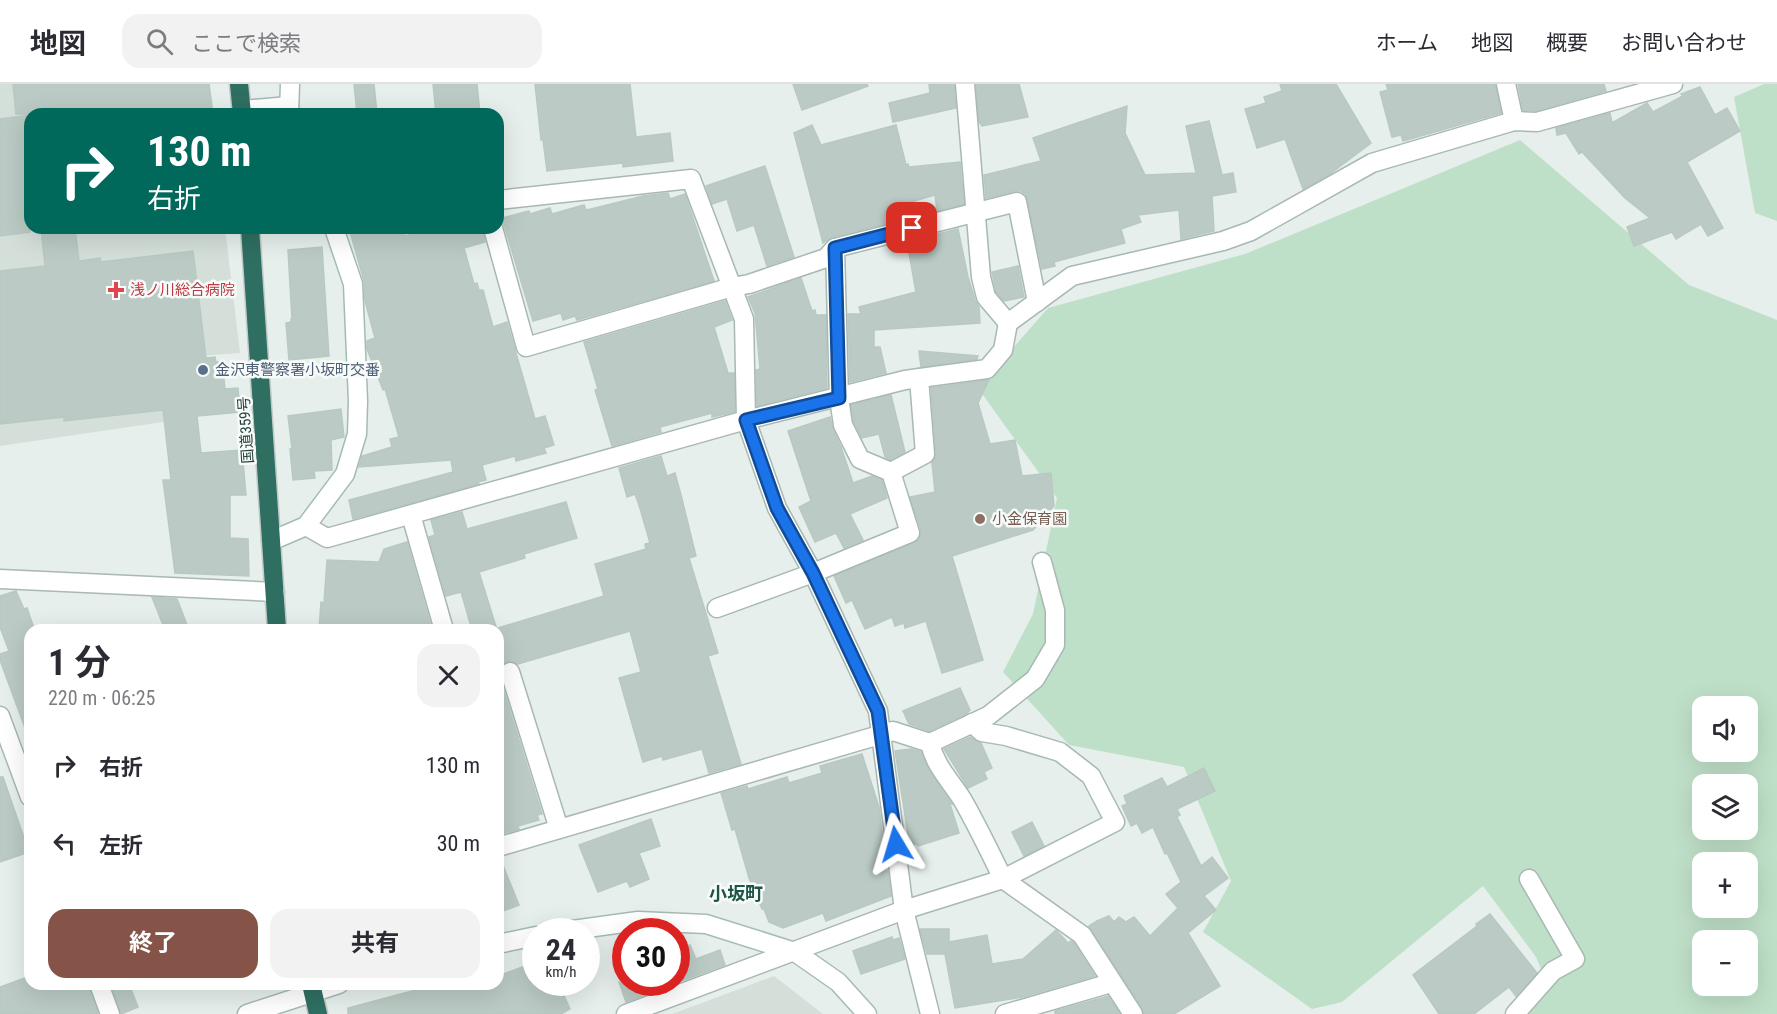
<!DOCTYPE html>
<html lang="ja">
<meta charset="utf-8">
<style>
:root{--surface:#fff;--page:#f2f2f3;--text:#2b2b33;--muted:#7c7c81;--line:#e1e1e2;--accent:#855347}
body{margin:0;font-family:"Roboto Condensed","Noto Sans JP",sans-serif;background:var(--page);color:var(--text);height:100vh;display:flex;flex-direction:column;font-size:22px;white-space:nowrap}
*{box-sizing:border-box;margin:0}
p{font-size:20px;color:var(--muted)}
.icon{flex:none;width:33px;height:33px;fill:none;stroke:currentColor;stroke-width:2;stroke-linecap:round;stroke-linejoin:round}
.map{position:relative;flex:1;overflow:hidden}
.panel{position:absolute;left:24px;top:540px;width:480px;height:366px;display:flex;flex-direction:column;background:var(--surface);border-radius:18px;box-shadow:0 6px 24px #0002}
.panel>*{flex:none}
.guide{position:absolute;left:24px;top:24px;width:480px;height:126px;border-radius:18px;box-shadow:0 6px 24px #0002;background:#00695c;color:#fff;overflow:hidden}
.fabs{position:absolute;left:1692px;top:612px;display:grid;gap:12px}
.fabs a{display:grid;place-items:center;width:66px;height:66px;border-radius:12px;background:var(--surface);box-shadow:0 6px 24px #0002;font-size:30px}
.speed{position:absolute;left:522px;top:834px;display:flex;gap:12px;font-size:30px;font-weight:700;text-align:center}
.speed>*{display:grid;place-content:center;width:78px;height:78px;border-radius:50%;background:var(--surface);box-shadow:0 6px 24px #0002;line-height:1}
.speed small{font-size:15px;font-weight:400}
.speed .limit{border:9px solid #d22;background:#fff;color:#111}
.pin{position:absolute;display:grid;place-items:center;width:51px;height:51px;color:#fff;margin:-26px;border-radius:12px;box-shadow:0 3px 9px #0006}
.me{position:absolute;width:66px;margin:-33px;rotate:353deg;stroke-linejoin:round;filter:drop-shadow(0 0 4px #0008)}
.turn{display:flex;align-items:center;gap:21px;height:126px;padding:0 24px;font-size:27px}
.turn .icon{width:78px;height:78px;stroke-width:2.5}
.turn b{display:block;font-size:42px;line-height:51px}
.round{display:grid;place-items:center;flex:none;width:63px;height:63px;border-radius:18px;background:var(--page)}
.head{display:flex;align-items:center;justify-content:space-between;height:102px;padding:0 24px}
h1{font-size:36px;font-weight:700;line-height:45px}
.button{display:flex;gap:12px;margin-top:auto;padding:12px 24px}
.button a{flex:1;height:69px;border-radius:18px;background:var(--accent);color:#fff;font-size:24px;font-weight:700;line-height:69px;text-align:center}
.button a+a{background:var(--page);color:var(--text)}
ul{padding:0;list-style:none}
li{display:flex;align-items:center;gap:18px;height:78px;padding:0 24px}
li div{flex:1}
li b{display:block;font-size:22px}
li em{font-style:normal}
header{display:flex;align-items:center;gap:36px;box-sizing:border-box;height:84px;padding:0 30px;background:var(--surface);border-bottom:2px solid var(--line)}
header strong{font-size:28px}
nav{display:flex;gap:33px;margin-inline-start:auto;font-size:21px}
.search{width:420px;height:54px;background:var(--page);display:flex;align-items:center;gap:15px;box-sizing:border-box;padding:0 21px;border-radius:18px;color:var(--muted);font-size:22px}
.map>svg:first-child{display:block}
.built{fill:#d4dfda}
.green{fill:#bfe0c8;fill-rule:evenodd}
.building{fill:#bbcac4;stroke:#b8c9c2;stroke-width:1.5}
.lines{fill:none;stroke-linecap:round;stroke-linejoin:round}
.street-casing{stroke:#a8b8b2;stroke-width:21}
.secondary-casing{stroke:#a4bbb3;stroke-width:21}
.highway-casing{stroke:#c2cac8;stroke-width:21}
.street{stroke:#fff;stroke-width:18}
.secondary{stroke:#fff;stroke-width:18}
.highway{stroke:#2f6f62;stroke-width:18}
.route-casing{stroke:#114b97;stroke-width:15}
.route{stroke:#1a73e8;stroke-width:10}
.health-dot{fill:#e0444e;stroke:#f7fbf9;stroke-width:2}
.service-dot{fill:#5c6f8a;stroke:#f7fbf9;stroke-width:2}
.education-dot{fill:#8d6e63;stroke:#f7fbf9;stroke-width:2}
.labels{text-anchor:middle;stroke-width:5;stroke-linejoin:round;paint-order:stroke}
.health-label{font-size:15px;fill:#be3a42;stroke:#f7fbf9;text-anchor:start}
.service-label{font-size:15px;fill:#4e5e75;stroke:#f7fbf9;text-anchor:start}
.street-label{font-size:15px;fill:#24423a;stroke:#f7fbf9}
.education-label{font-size:15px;fill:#785e54;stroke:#f7fbf9;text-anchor:start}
.quarter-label{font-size:18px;font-weight:bold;fill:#1f5548;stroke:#f7fbf9}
</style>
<header>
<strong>地図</strong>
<div class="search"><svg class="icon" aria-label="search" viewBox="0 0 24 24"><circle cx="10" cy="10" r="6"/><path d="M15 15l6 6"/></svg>ここで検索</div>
<nav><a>ホーム</a><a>地図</a><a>概要</a><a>お問い合わせ</a></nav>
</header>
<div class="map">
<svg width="1777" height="930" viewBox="0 0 1777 930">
<rect width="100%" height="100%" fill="#e6efeb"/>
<!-- built -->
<g class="built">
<path d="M0,0H208L30,30V144H225L240,269L185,273L190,334L0,362Z"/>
<path d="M774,892L823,930H672Z"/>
</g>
<!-- green -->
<g class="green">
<path d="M1764,0H1777V137L1755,129L1734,13Z"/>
<path d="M1520,56L1689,201L1777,236V930H1526L1549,904L1536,873L1483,802L1342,918L1312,925L1203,848L1231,797L1184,683L1069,661L1003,588L1033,530L1057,414L978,304L1048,224L1245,170ZM1702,622H1748V668H1702ZM1702,700H1748V746H1702ZM1702,778H1748V824H1702ZM1702,856H1748V902H1702Z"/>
</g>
<!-- building -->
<g class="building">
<path d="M13,0H209L213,30H16Z"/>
<path d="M354,0H374L377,30H357Z"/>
<path d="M433,0H477L480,30H436Z"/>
<path d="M535,0H630L636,53L670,49L673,77L623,83V79L547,87L543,56H541Z"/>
<path d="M793,0H867L868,2L802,26Z"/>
<path d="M929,0H954L956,24L893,38L889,19L930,9Z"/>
<path d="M976,0H1019L1028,33L982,42L979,38Z"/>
<path d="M1280,0H1336L1371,59L1331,89L1303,105L1285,55L1257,64L1245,25L1266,19L1264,13L1282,7Z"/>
<path d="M1386,0H1495L1501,29L1403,57L1401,51L1392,53L1380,8L1388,6Z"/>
<path d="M1518,0H1604L1606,7L1536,27L1523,26Z"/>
<path d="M1700,3L1715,31L1727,24L1740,47L1687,78L1723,144L1708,152L1701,140L1676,155L1672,148L1634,162L1627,143L1650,134L1625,114L1582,68L1579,70L1566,49L1557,51L1556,44L1610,29L1612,39L1647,19L1653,28L1683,12L1681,10Z"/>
<path d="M1127,22L1125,49L1145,91L1196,89L1186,42L1209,37L1222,91L1233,89L1236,108L1212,112L1214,147L1181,155L1179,126L1138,131L1141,138L1121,145L1125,159L1054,178L1055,182L1042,185L1026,111L1021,107H1015L986,114L984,91L1041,77L1033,54Z"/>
<path d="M30,31V148L0,152V35Z"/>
<path d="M812,41L821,61L896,41L906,81L908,80L909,83L960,78L964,120L937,127L935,111L893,123L897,137L832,153L823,159L794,49Z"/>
<path d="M765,82L794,173L767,182L754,141L737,147L727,115L712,120L706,102Z"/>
<path d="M668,109L670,115L685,110L714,197L577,236L575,232L563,236L561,229L533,237L502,134L529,127L530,130L550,124L552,130L584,121L586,126L591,125L643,112Z"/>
<path d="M41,144H75L79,177L100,174L101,178L193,167L206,274L215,273L216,278H222L225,305L238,304L240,328L197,332L201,369L242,366L246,411H230V454L248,455L249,492L175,489L163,396H171L163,326L64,337V333L0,340V187L45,182Z"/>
<path d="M349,144H402L405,152L432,144H482L485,158L464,164L474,200L477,199L479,206H483L493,243L507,238L535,335L545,332L554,361L544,364L546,369L516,377L515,372L482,381L486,396L478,398L479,400L353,435L349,416L453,388L451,376L359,383L362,372L392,363L390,355L399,353L385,305L383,306L367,265V257L375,254L365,217L364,197Z"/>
<path d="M958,145L968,193L975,216L979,223L980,239L874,246V263H880L886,289L850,298L848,230H861L859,223L916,208L907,158Z"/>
<path d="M322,163L329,272L289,276L286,239L291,238V235H292L288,166Z"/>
<path d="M1018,182L1024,213L1004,217L996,208L992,188Z"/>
<path d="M801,194L812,227L815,226L816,231H826L827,304L757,322L756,286L760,285L755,229L748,213Z"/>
<path d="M725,217L732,236L714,243L728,289H734L735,328L712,333V329L660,343L661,348L612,362L595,306L598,305L584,258Z"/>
<path d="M919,267L978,272L977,275L921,283Z"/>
<path d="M989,296L978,319L990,360L1015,356L1022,392L1051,389L1054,422L1033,446L952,472L983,576L942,589L926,537L905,544L904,539L895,542L892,533L865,545L852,516L846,519L834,492L914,459L919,456L921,446L910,413L935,408L932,379L936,369L931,304Z"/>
<path d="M891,311L905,368L890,376L885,373L879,350L862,354L854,338L851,321Z"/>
<path d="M341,325L344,353L331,356L332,386L314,387L315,394L293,396L290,365H292L288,332Z"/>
<path d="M830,333L833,346L841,363L853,399L872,392L882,396L887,414L850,430L863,456L844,464L836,449L815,458L799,423L811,417L788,347Z"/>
<path d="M661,372L667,392L675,389L681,411L696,472L689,474L718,569L708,572L741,680L709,689L702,665L663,676L662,672L643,678L619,594L641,588L630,547L518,580L507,577L498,586V544L604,512L595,480L646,465L645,460L650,459L639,421L635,410L627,413L619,384Z"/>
<path d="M566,418L577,454L524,470L525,474L479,488L497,546H472L461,508L446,512L429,453L435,451L431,436L462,428L467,445Z"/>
<path d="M407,458L432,546H319L321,518L324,519L327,476L379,478L384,465Z"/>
<path d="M16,507L24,525L27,524L34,544L30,546V652H28L0,576V570L9,567L0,543V512Z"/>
<path d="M152,513L177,515L189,546H165Z"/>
<path d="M498,588L542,730L537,731L539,736L518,742L519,745L498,751Z"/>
<path d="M960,604L970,626L966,630L929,647L909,640L903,627Z"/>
<path d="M970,653L981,659L992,684L984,688L987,695L968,704L944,665Z"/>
<path d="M911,665L921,668L930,688L952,720H950L959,749L918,762V760L914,761L912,757H909L895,667Z"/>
<path d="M862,670L879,723L884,763L879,764L888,789L891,812L826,837L823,829L783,844L769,838L764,825H762L749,794L735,745L732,746L721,709L747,702L748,705L787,693L789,699L822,689L820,682Z"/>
<path d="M1204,684L1215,707L1177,725L1180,731L1177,733L1201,782L1212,773L1228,794L1204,812L1216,826L1188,849L1220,902L1174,930H1144L1142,924L1089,842L1097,837L1109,832L1114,838L1119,833L1126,838L1134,833L1150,852L1178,824L1166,810L1181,798L1167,769L1165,770L1153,743L1142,749L1137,739L1131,742L1122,722L1127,720L1124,712L1162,694L1167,703Z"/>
<path d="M0,693H3L29,768L0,778Z"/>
<path d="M651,735L660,762L639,769L649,795L630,803L627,797L598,808L579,761Z"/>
<path d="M1032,738L1044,762L1024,772L1012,748Z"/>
<path d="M498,774H500L519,821L498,829Z"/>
<path d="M1490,830L1537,889L1516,912L1509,903L1474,930H1439L1413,891L1477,842L1476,840Z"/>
<path d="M920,845H949V858L987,851L992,880L1023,875L1056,846L1068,859L1071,857L1074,859L1095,892L1022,913L955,924L945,870H927Z"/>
<path d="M892,853L893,856L899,854L905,875L861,890L853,867Z"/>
<path d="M690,861L696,875L720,866L725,881L676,899V866Z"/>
<path d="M536,878V898H558L570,925L561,930H348V924L438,900H498V892Z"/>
<path d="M30,892V900H88L98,930H0V903Z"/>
<path d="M619,898H675V900L626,918Z"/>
<path d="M111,900H129L138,923L121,930Z"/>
<path d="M1108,912L1120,930H1055V927Z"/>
</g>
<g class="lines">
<!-- street casing -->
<g class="street-casing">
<g id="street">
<path d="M965,0L981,193L986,213L1008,239"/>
<path d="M1506,0L1514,37"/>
<path d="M242,26L289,22"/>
<path d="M498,116L691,95L744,235L746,336L777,424L813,489L878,627L904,826L930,930"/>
<path d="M493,144L526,263L732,203L749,200L826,174L835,164L1017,118L1037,218"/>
<path d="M891,388L925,370L919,294"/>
<path d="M411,431L444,546"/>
<path d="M306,442L327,454L746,336L905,296L987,285L1003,266L1008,239L1072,192L1223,157L1251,147L1372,79L1514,37L1537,38L1673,0"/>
<path d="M0,495L275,508"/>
<path d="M717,524L813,489L910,449L891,388L860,375L843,341L839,314L835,164"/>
<path d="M510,588L559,745"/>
<path d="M0,632L30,713"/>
<path d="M930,659C935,682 950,696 962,715C977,741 990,768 1003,795L1115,738L1091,692L1060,668L1006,652L982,648L972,639"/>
<path d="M498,763L893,647L930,659L988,632L1035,595L1055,561V526L1042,478"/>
<path d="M99,900L110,930"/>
<path d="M626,930L904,826L1003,795L1082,851L1133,930"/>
<path d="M1005,930L1111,899"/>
<path d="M1515,930L1553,887L1575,875L1529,795"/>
</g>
</g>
<!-- secondary casing -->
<g class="secondary-casing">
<g id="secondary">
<path d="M289,30L290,0"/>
<path d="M271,457L306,442L345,390L357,350L358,317L353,200L334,144"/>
<path d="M558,848L638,837L706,840L795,868L838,898L867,930"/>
<path d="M498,860L536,852"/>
<path d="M247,930L339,900"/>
</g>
</g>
<!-- highway casing -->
<g class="highway-casing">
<g id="highway">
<path d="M239,0L242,30"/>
<path d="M250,144L277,546"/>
<path d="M311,900L318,930"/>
</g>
</g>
<!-- street -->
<use href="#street" class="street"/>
<!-- secondary -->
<use href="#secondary" class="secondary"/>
<!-- highway -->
<use href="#highway" class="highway"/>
</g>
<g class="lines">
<!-- route casing -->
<g class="route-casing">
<path id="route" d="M896,760L878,627L813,489L777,424L746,336L839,314L835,164L912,144"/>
</g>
<!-- route -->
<use href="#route" class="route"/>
</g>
<!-- markers -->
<path class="health-dot" d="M113 197h6v6h6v6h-6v6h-6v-6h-6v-6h6z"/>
<circle class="service-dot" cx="203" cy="286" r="6"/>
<circle class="education-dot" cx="980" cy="435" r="6"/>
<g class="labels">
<!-- health labels -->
<g class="health-label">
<text x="130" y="211">浅ノ川総合病院</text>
</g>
<!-- service labels -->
<g class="service-label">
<text x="215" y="291">金沢東警察署小坂町交番</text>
</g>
<!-- street labels -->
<g class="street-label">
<text transform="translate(246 346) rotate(-94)" y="5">国道359号</text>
</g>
<!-- education labels -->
<g class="education-label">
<text x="992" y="440">小金保育園</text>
</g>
<!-- quarter labels -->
<g class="quarter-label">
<text x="736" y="816">小坂町</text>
</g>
</g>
</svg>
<div class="fabs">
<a><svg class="icon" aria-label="sound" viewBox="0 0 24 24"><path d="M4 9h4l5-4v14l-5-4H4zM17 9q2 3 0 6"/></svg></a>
<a><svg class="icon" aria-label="layers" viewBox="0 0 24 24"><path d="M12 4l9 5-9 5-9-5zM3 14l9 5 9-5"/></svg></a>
<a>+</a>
<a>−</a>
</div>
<div class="speed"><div>24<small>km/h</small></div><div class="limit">30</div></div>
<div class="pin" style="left:912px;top:144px;background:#d93025"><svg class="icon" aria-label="arrive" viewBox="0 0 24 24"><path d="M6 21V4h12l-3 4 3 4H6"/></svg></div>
<svg class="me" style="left:896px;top:760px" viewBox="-20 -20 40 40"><path d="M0-17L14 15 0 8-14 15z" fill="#1a73e8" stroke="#fff" stroke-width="4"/></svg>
<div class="guide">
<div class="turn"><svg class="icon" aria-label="right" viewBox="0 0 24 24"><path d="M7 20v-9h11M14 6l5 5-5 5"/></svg><div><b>130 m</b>右折</div></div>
</div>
<section class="panel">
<div class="head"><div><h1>1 分</h1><p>220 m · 06:25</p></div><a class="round"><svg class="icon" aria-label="close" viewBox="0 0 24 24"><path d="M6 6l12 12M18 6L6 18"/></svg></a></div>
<ul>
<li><svg class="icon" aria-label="right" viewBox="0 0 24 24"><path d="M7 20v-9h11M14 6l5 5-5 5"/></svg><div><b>右折</b></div><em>130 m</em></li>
<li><svg class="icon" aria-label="left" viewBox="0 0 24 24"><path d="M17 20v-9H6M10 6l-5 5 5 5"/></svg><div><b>左折</b></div><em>30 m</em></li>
</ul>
<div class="button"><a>終了</a><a>共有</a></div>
</section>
</div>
